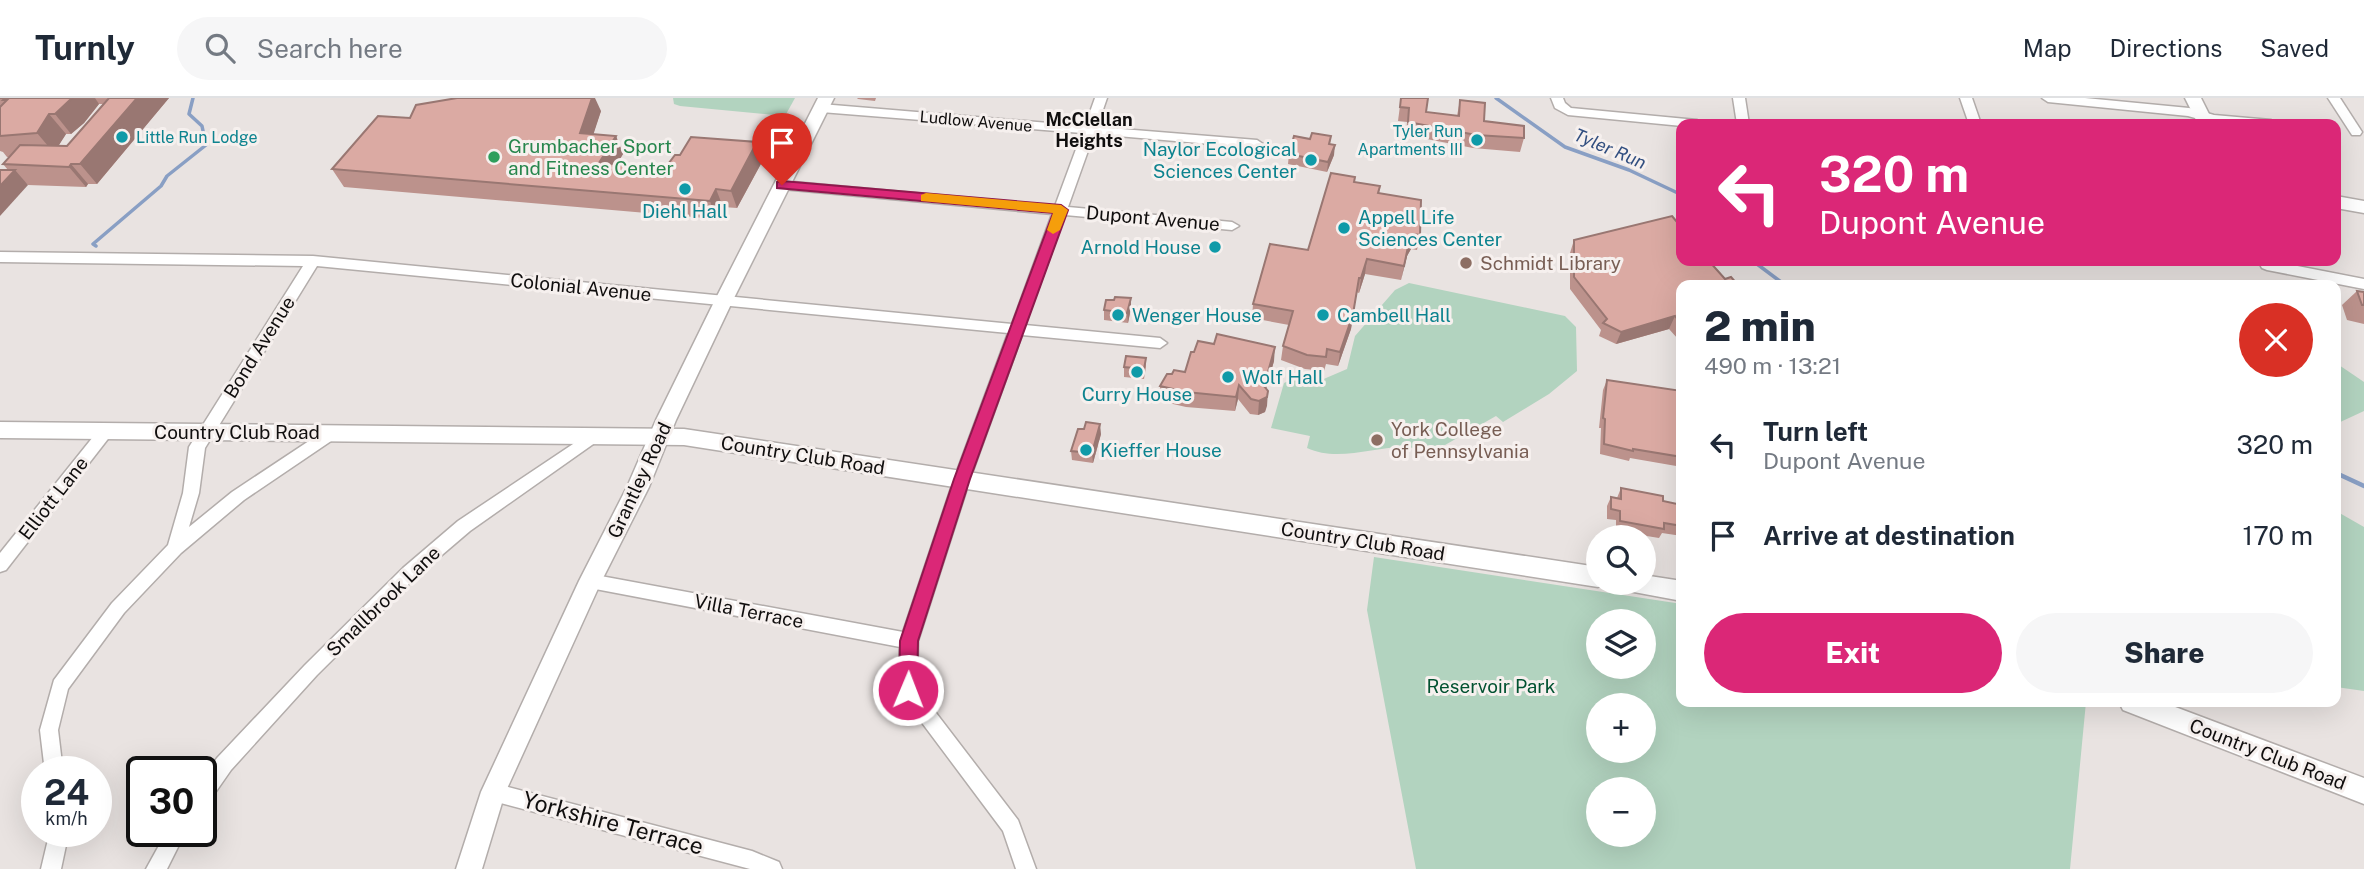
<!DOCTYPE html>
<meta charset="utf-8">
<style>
:root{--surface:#fff;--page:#f6f6f7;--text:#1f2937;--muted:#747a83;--line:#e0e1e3;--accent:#db2777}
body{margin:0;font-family:"Public Sans",sans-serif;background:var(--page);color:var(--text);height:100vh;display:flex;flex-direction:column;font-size:26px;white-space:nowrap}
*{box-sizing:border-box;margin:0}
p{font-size:23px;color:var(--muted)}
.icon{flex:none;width:38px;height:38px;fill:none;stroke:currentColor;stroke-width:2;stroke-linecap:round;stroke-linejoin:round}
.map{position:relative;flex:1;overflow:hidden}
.details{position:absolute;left:1676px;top:182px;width:665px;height:427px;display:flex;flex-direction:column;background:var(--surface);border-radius:14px;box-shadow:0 7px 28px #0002}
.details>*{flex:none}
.top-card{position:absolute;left:1676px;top:21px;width:665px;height:147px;border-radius:14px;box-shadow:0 7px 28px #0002;background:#db2777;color:#fff;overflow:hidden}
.buttons{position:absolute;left:1586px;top:427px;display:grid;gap:14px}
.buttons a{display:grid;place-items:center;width:70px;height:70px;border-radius:50%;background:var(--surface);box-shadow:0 7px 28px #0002;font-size:35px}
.speed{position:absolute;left:21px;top:658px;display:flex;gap:14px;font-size:35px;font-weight:700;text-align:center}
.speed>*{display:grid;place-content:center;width:91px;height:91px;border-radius:50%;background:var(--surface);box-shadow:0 7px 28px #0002;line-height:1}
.speed small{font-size:18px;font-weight:400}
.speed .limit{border:4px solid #111;border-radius:10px;background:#fff;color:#111}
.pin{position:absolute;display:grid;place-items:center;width:60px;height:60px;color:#fff;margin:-72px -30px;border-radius:50% 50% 50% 0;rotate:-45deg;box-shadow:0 0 7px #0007}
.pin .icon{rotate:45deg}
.me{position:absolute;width:77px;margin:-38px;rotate:1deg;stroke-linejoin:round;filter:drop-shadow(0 0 5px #0008)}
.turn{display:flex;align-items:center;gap:24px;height:147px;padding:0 28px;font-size:32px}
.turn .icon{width:91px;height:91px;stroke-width:2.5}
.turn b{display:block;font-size:49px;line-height:60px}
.round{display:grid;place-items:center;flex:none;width:74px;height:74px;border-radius:37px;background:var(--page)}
.headline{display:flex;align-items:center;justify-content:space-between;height:119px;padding:0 28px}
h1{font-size:42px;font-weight:800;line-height:52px}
.primary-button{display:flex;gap:14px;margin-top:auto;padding:14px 28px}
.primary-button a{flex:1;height:80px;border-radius:42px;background:var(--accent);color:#fff;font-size:28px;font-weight:800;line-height:80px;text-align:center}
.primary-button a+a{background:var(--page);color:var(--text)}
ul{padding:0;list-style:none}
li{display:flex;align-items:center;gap:21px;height:91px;padding:0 28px}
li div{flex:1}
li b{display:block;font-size:26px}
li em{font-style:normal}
header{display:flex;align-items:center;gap:42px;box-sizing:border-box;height:98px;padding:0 35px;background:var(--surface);border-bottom:2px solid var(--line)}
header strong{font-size:33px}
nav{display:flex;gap:38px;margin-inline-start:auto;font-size:24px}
.search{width:490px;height:63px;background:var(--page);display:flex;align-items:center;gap:18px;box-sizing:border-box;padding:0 24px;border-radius:38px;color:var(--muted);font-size:26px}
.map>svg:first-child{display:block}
.green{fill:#b2d3bf;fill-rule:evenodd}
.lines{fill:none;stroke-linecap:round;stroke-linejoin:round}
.stream-far1{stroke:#899fc4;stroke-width:3.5}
.stream{stroke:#899fc4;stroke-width:4.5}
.minor-casing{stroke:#b3adab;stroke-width:3}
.tertiary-casing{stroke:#b3adab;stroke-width:3}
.secondary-casing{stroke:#b3adab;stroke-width:3}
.minor{fill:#fff;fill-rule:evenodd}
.tertiary{fill:#fff;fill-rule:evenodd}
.secondary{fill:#fff;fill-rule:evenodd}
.wall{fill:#bc928c;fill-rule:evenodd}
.shaded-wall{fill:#997772}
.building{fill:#dbaaa3;stroke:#997772;stroke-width:2}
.route{fill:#db2777;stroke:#8e194d;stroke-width:2}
.slow{fill:#f59e0b}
.culture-dot{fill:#0f9aa8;stroke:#f6f0ee;stroke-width:2.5}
.leisure-dot{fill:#2e9e5b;stroke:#f6f0ee;stroke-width:2.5}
.education-dot{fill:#8d6e63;stroke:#f6f0ee;stroke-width:2.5}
.labels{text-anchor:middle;stroke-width:6;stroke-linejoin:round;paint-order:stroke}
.far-street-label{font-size:16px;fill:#100e0e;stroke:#f6f0ee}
.far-culture-label{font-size:16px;fill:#0d838f;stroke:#f6f0ee;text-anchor:end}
.far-neighbourhood-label{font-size:18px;font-weight:bold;fill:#100e0e;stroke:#f6f0ee}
.far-water-label{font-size:18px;font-style:italic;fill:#324f80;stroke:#f6f0ee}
.leisure-label{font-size:19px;fill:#27864d;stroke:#f6f0ee;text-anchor:start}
.culture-label{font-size:19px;fill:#0d838f;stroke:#f6f0ee;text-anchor:start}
.street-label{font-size:19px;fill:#100e0e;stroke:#f6f0ee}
.education-label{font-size:19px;fill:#785e54;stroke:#f6f0ee;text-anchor:start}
.park-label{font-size:19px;fill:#025231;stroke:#f6f0ee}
.near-street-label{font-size:23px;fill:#100e0e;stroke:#f6f0ee}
</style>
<header>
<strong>Turnly</strong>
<div class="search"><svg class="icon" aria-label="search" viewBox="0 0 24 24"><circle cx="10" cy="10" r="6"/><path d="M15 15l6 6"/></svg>Search here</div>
<nav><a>Map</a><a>Directions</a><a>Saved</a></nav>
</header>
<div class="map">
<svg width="2364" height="771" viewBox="0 0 2364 771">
<rect width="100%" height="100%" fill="#e9e3e1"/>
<!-- green -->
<g class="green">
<path d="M673,0H795L785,18L680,8L674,6Z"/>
<path d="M1409,185L1565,218L1576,229L1577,273L1549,296L1503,324L1496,318L1431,355C1422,353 1414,349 1405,349C1373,349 1337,364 1307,350L1310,338L1271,330L1284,285L1297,279L1319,283L1347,271L1355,238L1395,192Z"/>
<path d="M2336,265L2364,284V313L2336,326Z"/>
<path d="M2336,413L2364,429V593L2336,589Z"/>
<path d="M1374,459L1682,506V604H2086L2070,771H1416L1367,512ZM1643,523V569H1598V523ZM1643,607V653H1598V607ZM1598,691H1643V737H1598Z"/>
</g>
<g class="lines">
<!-- stream-far1 -->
<g class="stream-far1">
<path d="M1496,0L1565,49L1629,72L1682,97"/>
<path d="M96,148L93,146L161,88L167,78L206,47L202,28L189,16L193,0"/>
<path d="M1753,163L1785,187"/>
</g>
<!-- stream -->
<path class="stream" d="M2336,375L2364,388"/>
<!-- minor casing -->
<g class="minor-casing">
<g id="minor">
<path d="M1095,0H1107L1097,29L1257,42L1263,46L1257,50L1094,36L1068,109L1232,124L1239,128L1232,132L1065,117L1025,227L1160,240L1167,245L1160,250L1022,237L970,381L918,543L917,590L1018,722L1036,771H1016L1003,733L902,598L899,592L900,549L590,490L584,488L582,483L584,478L590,476L903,534L954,381L1008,235L317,168L205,350L199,395L189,429L232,394L327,331H337L340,335L337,339L244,402L181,455L124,515L68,591L58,632L63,674H45L40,632L54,582L112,505L168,447L183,395L189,349L303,168L0,164V154L313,158L1012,226L1052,116L782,91L776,87L782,83L1055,108L1082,35L821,14L815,10L821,6L1085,28Z"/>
<path d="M1551,0H1563L1565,5L1571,10L1697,22L1703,26H1682V28L1568,17L1555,10Z"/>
<path d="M1733,0H1745L1749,26H1737Z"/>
<path d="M1960,0H1972L1981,26H1969Z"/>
<path d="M2042,0H2085L2189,10L2214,17L2271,22L2277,26L2213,25L2188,18L2048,4Z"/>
<path d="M2328,0H2340L2362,34L2360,37H2352Z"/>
<path d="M2258,163H2272L2364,181V191L2267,172L2262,170Z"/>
<path d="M106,327L111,329L114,333L111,337L6,472L0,474V455L101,329Z"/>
<path d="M594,332L602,338L599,342L470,433L415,480L317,577L231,672L208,705L201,708V683L217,660L305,567L403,470L458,423Z"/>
<path d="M493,685L752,753L779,764L782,771H750L493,703L486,700L484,694L486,688Z"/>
<path d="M50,733H69L61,771H41Z"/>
<path d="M167,733H186L167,771H146Z"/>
</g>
</g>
<!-- tertiary casing -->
<g class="tertiary-casing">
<g id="tertiary">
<path d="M818,0H834L733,202L676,322L649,389L601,484L505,695L482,771H456L481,694L579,483L627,389L656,322L715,202Z"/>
<path d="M2185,0H2201L2214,26H2198Z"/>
<path d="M2336,98L2364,103V115L2336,110Z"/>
</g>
</g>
<!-- secondary casing -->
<g class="secondary-casing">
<g id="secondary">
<path d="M0,324L684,331L1598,469V485H1607L1598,489L684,347L0,340Z"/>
<path d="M1643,477L1682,483V503L1623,492L1620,485H1643Z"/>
<path d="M2119,604H2162L2364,680V706L2123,612Z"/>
</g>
</g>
<!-- minor -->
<use href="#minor" class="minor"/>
<!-- tertiary -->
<use href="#tertiary" class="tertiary"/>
<!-- secondary -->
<use href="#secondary" class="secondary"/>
</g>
<!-- wall -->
<g class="wall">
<path d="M0,0H169L97,86H88L86,89L28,87L8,72L3,66L9,59H7L3,54L0,53ZM99,6H103L67,48H58L66,36H71L84,25Z"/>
<path d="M857,0H876L875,3L858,1Z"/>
<path d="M1401,0L1426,14L1457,18L1460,2L1484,23L1524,40L1520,54L1473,50L1406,37L1407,24L1398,23Z"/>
<path d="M601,13L593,36L616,38L623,56L617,66L665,70L763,62L737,110L723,109L716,121L344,89L332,71L410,20Z"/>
<path d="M1331,38L1330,46L1334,57L1327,74L1288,66L1289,56L1310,41Z"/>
<path d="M1354,84L1380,88L1379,96L1420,137L1417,152L1411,151L1407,158L1401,182L1365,176L1359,195L1356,194L1351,231L1338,268L1326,266L1324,273L1305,271L1281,262L1283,248L1289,227L1252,220L1253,206L1308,152Z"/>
<path d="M1574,142L1682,187V239L1678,241L1669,231L1616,246L1599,238L1601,232L1570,191V155Z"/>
<path d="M2092,163H2127L2123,168Z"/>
<path d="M2357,193L2364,194V226L2347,222L2342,207Z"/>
<path d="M1131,200V210L1128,225L1104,222V212Z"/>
<path d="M1146,260V269L1144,281L1124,279V269Z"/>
<path d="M1274,263L1266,291L1268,293L1265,314L1258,317L1250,316L1238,301L1235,313L1186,309L1160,303V288L1172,276Z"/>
<path d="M1607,282L1682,293V369L1630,360L1629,363L1600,356L1601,330H1599L1603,292Z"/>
<path d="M1101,336L1093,365L1072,362L1071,353Z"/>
<path d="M1621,390L1663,403L1682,407V438L1662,435L1659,440L1616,433V422L1607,421V408L1611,399L1617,400Z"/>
</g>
<!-- shaded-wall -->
<g class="shaded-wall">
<path d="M72,0H95L99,6L84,25L71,36L55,16Z"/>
<path d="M137,0H169L97,86L80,66Z"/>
<path d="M592,0H595L601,13L588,53L580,35Z"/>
<path d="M49,16L66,36L54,55L37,35Z"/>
<path d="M616,38L623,56L607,82L599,65Z"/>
<path d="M757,44L763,62L737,110L731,93Z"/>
<path d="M1335,47L1334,57L1327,74L1328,64Z"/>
<path d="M71,66L88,86L86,89L69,69Z"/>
<path d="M15,72L28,87L0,118V88Z"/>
<path d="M716,91L723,109L716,121L710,103Z"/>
<path d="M1413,136L1411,151L1407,158L1401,182L1409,144Z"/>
<path d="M1367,161L1365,176L1359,195L1361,180Z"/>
<path d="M1359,180L1351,231L1338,268L1340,254Z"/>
<path d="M1131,200V210L1128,225L1127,215Z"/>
<path d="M1675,218L1669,231L1616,246L1621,234Z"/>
<path d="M1682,231V239L1678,241Z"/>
<path d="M1275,249L1274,263L1263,301L1268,293L1267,308L1265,314L1258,317L1259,303Z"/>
<path d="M1239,287L1238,301L1235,313L1236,299Z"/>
<path d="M1100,326L1101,336L1093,365L1092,355Z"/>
</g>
<!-- building -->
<g class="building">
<path d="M0,0H72L55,16H49L37,35L0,38V9L7,2H3L5,0Z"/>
<path d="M109,0H137L80,66H71L69,69L3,66L20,47L67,48Z"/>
<path d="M457,0H592L580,35L616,38L599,65L665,70L675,57H680L691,39L757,44L731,93L716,91L710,103L332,71L378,18L410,20L416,7Z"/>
<path d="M1401,0H1428L1426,14L1459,18L1460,2L1485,5L1484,23L1524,28V40L1476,37L1408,24L1409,10L1400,9Z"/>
<path d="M1312,35L1331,38L1329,46L1335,47L1328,64L1289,56L1294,38L1310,41Z"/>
<path d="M0,72H15L0,88Z"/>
<path d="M1331,75L1355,79L1354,84L1380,88L1378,95L1421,102L1420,137L1413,136L1409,144L1404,168L1367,161L1361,180H1359L1353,216L1340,254L1327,251L1326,259L1307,257L1283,248L1293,213L1253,206L1270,146L1308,152Z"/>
<path d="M1672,118L1682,130V163H1709L1725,181L1731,179L1738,187H1682V227L1675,218L1621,234L1603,225L1607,221L1574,179V142Z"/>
<path d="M2357,193L2364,194V207H2362Z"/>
<path d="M1115,199L1131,200L1127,215L1104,212L1106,202H1114Z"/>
<path d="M1217,236L1275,249L1264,288L1268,293L1267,299L1259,303L1251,301L1239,287L1236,299L1186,294L1160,288L1167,276H1172L1174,272L1185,274L1191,254H1194L1198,243L1214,246Z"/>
<path d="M1126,258L1146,260L1144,271L1124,269Z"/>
<path d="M1607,282L1682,293V359L1633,351V353L1604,346L1605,321L1603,320Z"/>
<path d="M1086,324L1100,326L1092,355L1071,353L1078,331H1084Z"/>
<path d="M1621,390L1663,398V403L1682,407V428L1664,425V431L1620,423V413L1611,411V399L1621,401Z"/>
</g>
<!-- route -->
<path class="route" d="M782,83L1061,107L1068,112L970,381L918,543L917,592L914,598L908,600L902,598L899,592L900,543L954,381L1053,115L777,90V84Z"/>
<!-- slow -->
<path class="slow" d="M926,95L1061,107L1068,112L1060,132L1053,136L1047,132L1053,115L921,103V97Z"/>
<!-- markers -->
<g class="culture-dot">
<circle cx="122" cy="39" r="7"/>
<circle cx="1477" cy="42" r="7"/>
<circle cx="1311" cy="62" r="7"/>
<circle cx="685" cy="91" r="7"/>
<circle cx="1344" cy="130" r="7"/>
<circle cx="1215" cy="149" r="7"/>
<circle cx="1118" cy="217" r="7"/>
<circle cx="1323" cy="217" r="7"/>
<circle cx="1137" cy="274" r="7"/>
<circle cx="1228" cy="279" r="7"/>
<circle cx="1086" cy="352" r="7"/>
</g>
<circle class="leisure-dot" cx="494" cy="59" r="7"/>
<g class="education-dot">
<circle cx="1466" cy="165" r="7"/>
<circle cx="1377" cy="342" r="7"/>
</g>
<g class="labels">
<!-- far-street labels -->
<g class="far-street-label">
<text transform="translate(976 23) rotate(5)" y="6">Ludlow Avenue</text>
</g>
<!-- far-culture labels -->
<g class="far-culture-label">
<text x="1463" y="39">Tyler Run<tspan x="1463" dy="18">Apartments III</tspan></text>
<text x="136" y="45" text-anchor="start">Little Run Lodge</text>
</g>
<!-- far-neighbourhood labels -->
<g class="far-neighbourhood-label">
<text x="1089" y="28">McClellan<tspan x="1089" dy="21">Heights</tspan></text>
</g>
<!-- far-water labels -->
<g class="far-water-label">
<text transform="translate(1610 51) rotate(23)" y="6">Tyler Run</text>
</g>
<!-- leisure labels -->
<g class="leisure-label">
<text x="508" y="55">Grumbacher Sport<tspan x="508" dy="22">and Fitness Center</tspan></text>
</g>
<!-- culture labels -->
<g class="culture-label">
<text x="1297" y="58" text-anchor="end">Naylor Ecological<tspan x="1297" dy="22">Sciences Center</tspan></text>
<text x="685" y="120" text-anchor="middle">Diehl Hall</text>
<text x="1358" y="126">Appell Life<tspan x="1358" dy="22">Sciences Center</tspan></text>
<text x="1201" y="156" text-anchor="end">Arnold House</text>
<text x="1132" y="224">Wenger House</text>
<text x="1337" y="224">Cambell Hall</text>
<text x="1242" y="286">Wolf Hall</text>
<text x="1137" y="303" text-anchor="middle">Curry House</text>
<text x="1100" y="359">Kieffer House</text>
</g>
<!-- street labels -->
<g class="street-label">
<text transform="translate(1153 120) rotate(5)" y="7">Dupont Avenue</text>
<text transform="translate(581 189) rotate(6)" y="7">Colonial Avenue</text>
<text transform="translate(259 249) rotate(-58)" y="7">Bond Avenue</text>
<text x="237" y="341">Country Club Road</text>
<text transform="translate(803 357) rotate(9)" y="7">Country Club Road</text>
<text transform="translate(639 382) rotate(-65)" y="7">Grantley Road</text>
<text transform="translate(53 400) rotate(-52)" y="7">Elliott Lane</text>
<text transform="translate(1363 443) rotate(9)" y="7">Country Club Road</text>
<text transform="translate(383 503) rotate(-44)" y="7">Smallbrook Lane</text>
<text transform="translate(749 513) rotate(11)" y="7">Villa Terrace</text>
<text transform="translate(2268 656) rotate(21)" y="7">Country Club Road</text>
</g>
<!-- education labels -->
<g class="education-label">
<text x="1480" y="172">Schmidt Library</text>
<text x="1391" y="338">York College<tspan x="1391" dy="22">of Pennsylvania</tspan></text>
</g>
<!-- park labels -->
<g class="park-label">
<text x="1491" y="595">Reservoir Park</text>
</g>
<!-- near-street labels -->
<g class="near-street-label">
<text transform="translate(613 725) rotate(15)" y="8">Yorkshire Terrace</text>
</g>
</g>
</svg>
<div class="buttons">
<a><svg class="icon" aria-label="search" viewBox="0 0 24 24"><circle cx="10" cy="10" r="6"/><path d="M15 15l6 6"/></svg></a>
<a><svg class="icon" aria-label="layers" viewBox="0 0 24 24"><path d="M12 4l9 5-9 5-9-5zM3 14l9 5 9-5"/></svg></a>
<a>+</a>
<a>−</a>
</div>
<div class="speed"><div>24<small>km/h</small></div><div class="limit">30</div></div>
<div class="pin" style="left:782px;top:87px;background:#d93025"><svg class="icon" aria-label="arrive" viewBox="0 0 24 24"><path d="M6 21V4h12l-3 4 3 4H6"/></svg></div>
<svg class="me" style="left:908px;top:592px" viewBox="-20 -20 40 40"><circle r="17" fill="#db2777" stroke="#fff" stroke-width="3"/><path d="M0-11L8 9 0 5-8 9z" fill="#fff"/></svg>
<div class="top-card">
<div class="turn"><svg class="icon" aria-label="left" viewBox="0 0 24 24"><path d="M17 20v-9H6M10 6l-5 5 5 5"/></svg><div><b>320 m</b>Dupont Avenue</div></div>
</div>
<section class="details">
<div class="headline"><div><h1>2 min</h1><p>490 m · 13:21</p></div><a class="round" style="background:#d93025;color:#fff"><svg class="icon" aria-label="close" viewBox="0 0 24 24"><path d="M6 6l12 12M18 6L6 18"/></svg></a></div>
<ul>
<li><svg class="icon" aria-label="left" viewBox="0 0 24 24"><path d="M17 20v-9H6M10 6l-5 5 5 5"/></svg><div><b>Turn left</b><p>Dupont Avenue</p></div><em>320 m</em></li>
<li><svg class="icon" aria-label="arrive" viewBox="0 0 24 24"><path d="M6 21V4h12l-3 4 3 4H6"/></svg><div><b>Arrive at destination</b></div><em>170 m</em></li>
</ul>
<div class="primary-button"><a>Exit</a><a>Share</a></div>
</section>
</div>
